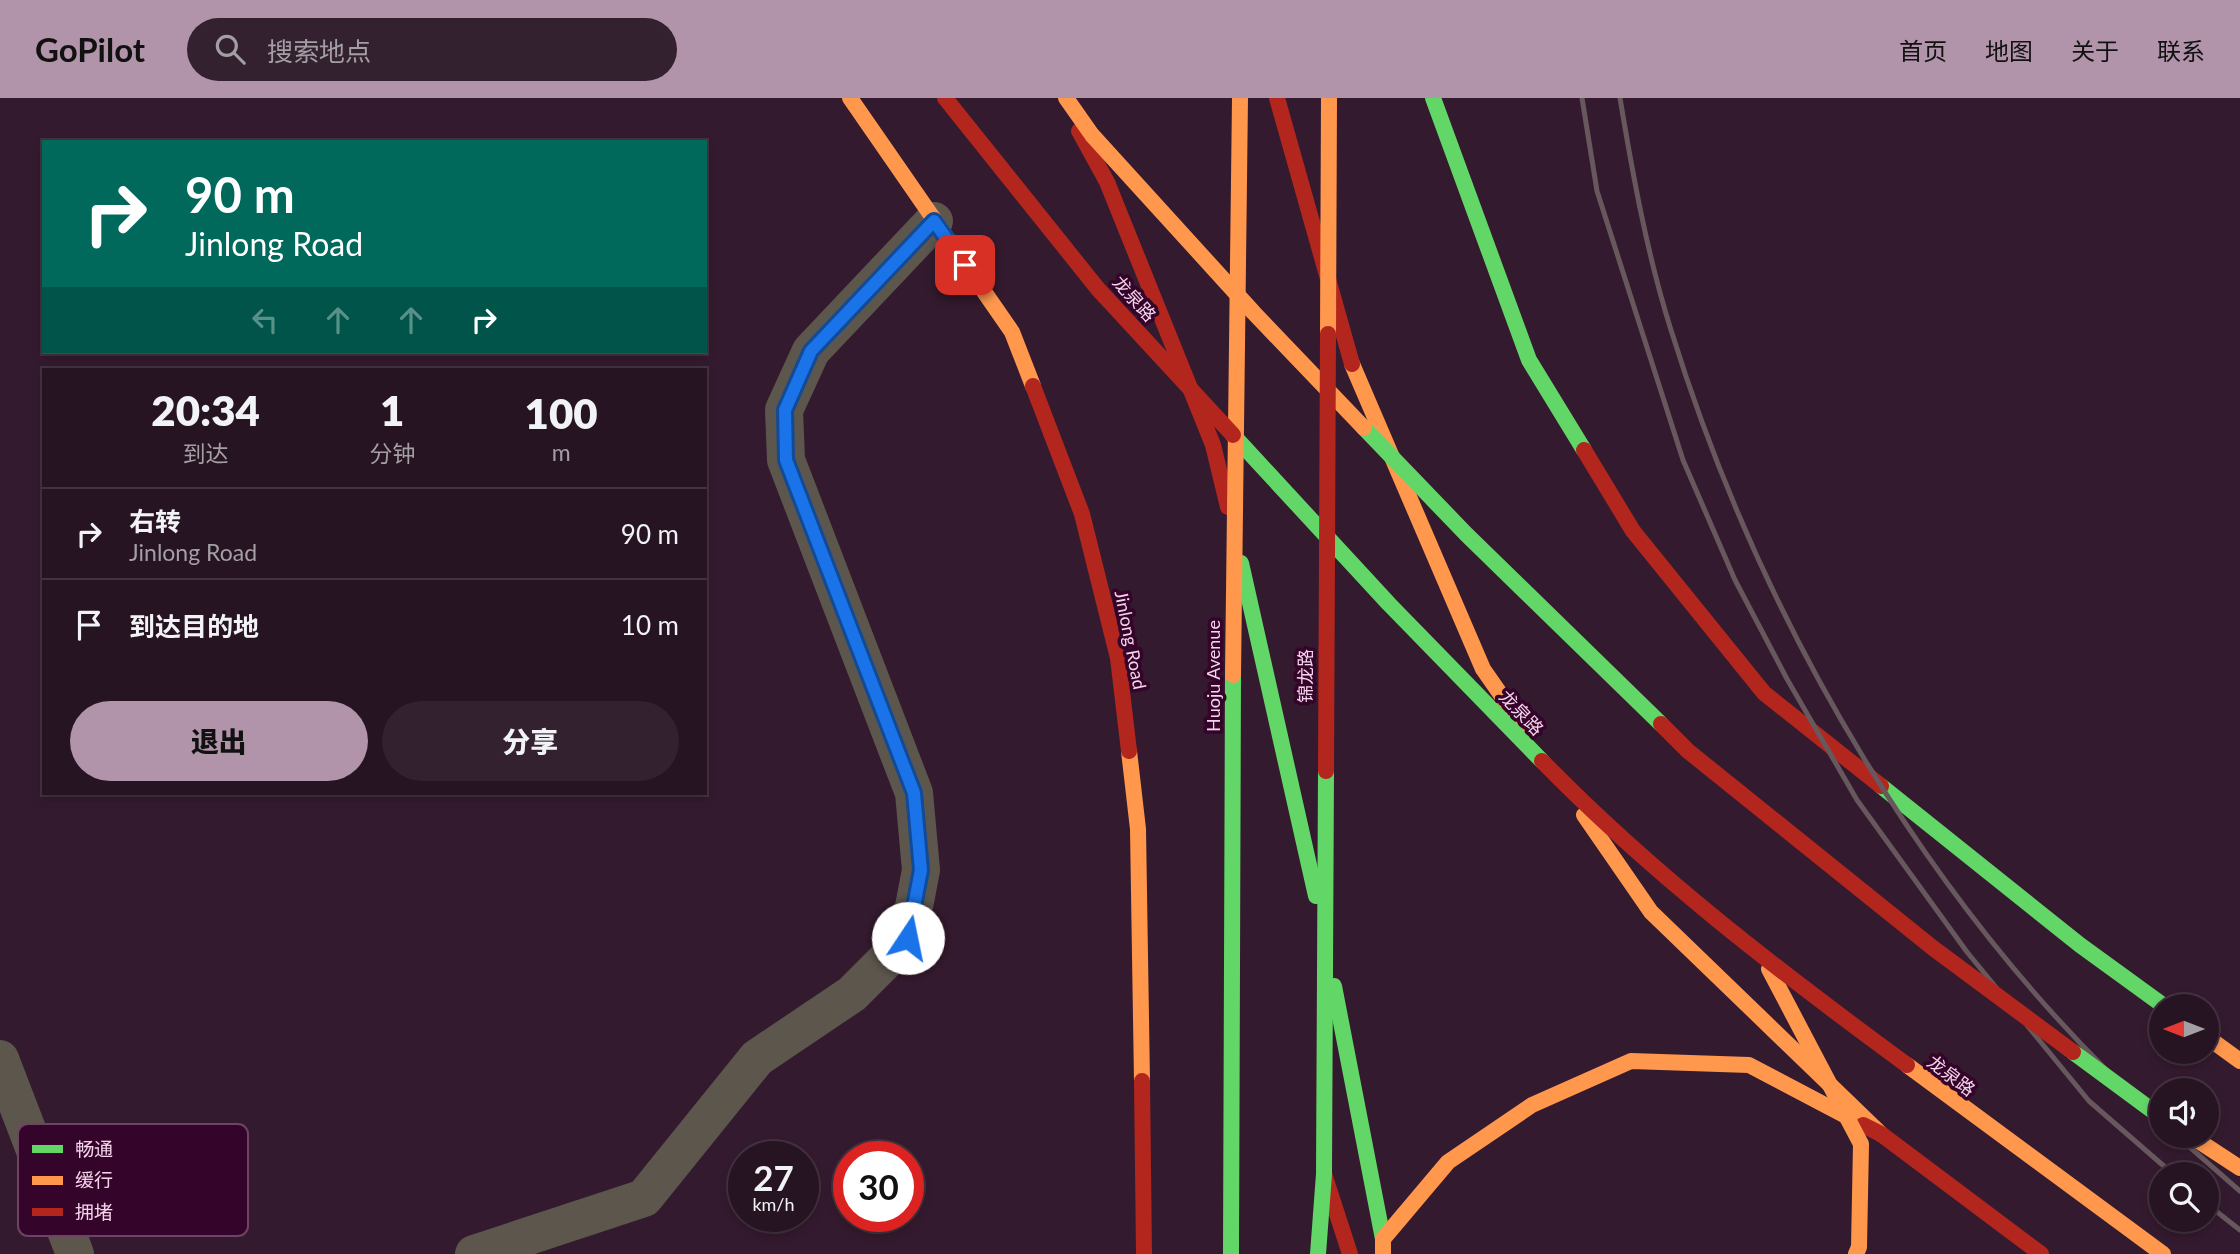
<!DOCTYPE html>
<html lang="zh">
<meta charset="utf-8">
<style>
:root{--surface:#271422;--page:#33212f;--text:#f1f3f6;--muted:#a49ea5;--line:#433340;--accent:#b194a9}
body{margin:0;font-family:Lato,"Noto Sans SC",sans-serif;background:var(--page);color:var(--text);height:100vh;display:flex;flex-direction:column;font-size:26px;white-space:nowrap}
*{box-sizing:border-box;margin:0}
p{font-size:23px;color:var(--muted)}
.icon{flex:none;width:38px;height:38px;fill:none;stroke:currentColor;stroke-width:2;stroke-linecap:round;stroke-linejoin:round}
.map{position:relative;flex:1;overflow:hidden}
.panel{position:absolute;left:42px;top:270px;width:665px;height:427px;display:flex;flex-direction:column;background:var(--surface);border-radius:0px;box-shadow:0 4px 10px #0003,0 0 0 2px var(--line)}
.panel>*{flex:none}
.banner{position:absolute;left:42px;top:42px;width:665px;height:214px;border-radius:0px;box-shadow:0 4px 10px #0003,0 0 0 2px var(--line);background:#00695c;color:#fff;overflow:hidden}
.needle{width:46px;rotate:270deg}
.controls{position:absolute;left:2149px;top:896px;display:grid;gap:14px}
.controls a{display:grid;place-items:center;width:70px;height:70px;border-radius:50%;background:var(--surface);box-shadow:0 4px 10px #0003,0 0 0 2px var(--line);font-size:35px}
.speed{position:absolute;left:728px;top:1043px;display:flex;gap:14px;font-size:35px;font-weight:700;text-align:center}
.speed>*{display:grid;place-content:center;width:91px;height:91px;border-radius:50%;background:var(--surface);box-shadow:0 4px 10px #0003,0 0 0 2px var(--line);line-height:1}
.speed small{font-size:18px;font-weight:400}
.speed .limit{border:10px solid #d22;background:#fff;color:#111}
.pin{position:absolute;display:grid;place-items:center;width:60px;height:60px;color:#fff;margin:-30px;border-radius:14px;box-shadow:0 4px 10px #0006}
.me{position:absolute;width:77px;margin:-38px;rotate:11deg;stroke-linejoin:round;filter:drop-shadow(0 0 5px #0008)}
.turn{display:flex;align-items:center;gap:24px;height:147px;padding:0 28px;font-size:32px}
.turn .icon{width:91px;height:91px;stroke-width:2.5}
.turn b{display:block;font-size:49px;line-height:60px}
.lanes{display:flex;align-items:center;height:66px;padding:0 28px;background:#0003;justify-content:center;gap:35px;direction:ltr}
.lanes .off{opacity:.35}
.eta{display:flex;justify-content:space-evenly;align-items:center;height:119px;text-align:center}
.eta b{font-size:42px;font-weight:800;line-height:49px}
.action{display:flex;gap:14px;margin-top:auto;padding:14px 28px}
.action a{flex:1;height:80px;border-radius:42px;background:var(--accent);color:#111;font-size:28px;font-weight:800;line-height:80px;text-align:center}
.action a+a{background:var(--page);color:var(--text)}
ul{padding:0;list-style:none}
li{display:flex;align-items:center;gap:21px;height:91px;padding:0 28px;border-top:2px solid var(--line)}
li div{flex:1}
li b{display:block;font-size:26px}
li em{font-style:normal}
header{display:flex;align-items:center;gap:42px;box-sizing:border-box;height:98px;padding:0 35px;background:var(--accent);color:#111}
header strong{font-size:33px}
nav{display:flex;gap:38px;margin-inline-start:auto;font-size:24px}
.search{width:490px;height:63px;background:var(--page);display:flex;align-items:center;gap:18px;box-sizing:border-box;padding:0 24px;border-radius:38px;color:var(--muted);font-size:26px}
.map>svg:first-child{display:block}
.lines{fill:none;stroke-linecap:round;stroke-linejoin:round}
.street{stroke:#5c564d;stroke-width:38}
.fast{stroke:#63d668;stroke-width:16}
.slow{stroke:#ff974d;stroke-width:16}
.jam{stroke:#b3261e;stroke-width:16}
.rail{stroke:#67585d;stroke-width:5}
.fast-bridge{stroke:#63d668;stroke-width:16}
.slow-bridge{stroke:#ff974d;stroke-width:16}
.jam-bridge{stroke:#b3261e;stroke-width:16}
.route-casing{stroke:#114b97;stroke-width:18}
.route{stroke:#1a73e8;stroke-width:12}
.labels{text-anchor:middle;stroke-width:7;stroke-linejoin:round;paint-order:stroke}
.street-label{font-size:18px;fill:#f5d5eb;stroke:#34042a}
.key{fill:#34042a;stroke:#6e4364;stroke-width:2}
.key-label{font-size:19px;fill:#f5d5eb}
</style>
<header>
<strong>GoPilot</strong>
<div class="search"><svg class="icon" aria-label="search" viewBox="0 0 24 24"><circle cx="10" cy="10" r="6"/><path d="M15 15l6 6"/></svg>搜索地点</div>
<nav><a>首页</a><a>地图</a><a>关于</a><a>联系</a></nav>
</header>
<div class="map">
<svg width="2240" height="1156" viewBox="0 0 2240 1156">
<rect width="100%" height="100%" fill="#341a2e"/>
<g class="lines">
<!-- street -->
<g class="street">
<path d="M0,961L75,1156"/>
<path d="M474,1156L644,1100L757,960L852,896L908,840L921,772L914,695L786,362L784,312L811,253L934,123"/>
</g>
<!-- fast -->
<g class="fast">
<path d="M1433,0L1529,262L1584,352"/>
<path d="M1241,465L1316,798"/>
<path d="M1881,688L2080,847L2164,908"/>
<path d="M1334,888L1383,1141"/>
</g>
<!-- slow -->
<g class="slow">
<path d="M850,0L1012,234L1033,288"/>
<path d="M1352,266L1483,571L1522,627"/>
<path d="M1129,653L1138,731L1142,983"/>
<path d="M1584,717L1651,814L1881,1036"/>
<path d="M2207,939L2240,963"/>
<path d="M2191,1038L2240,1070"/>
<path d="M1383,1156V1141L1448,1064L1532,1007L1631,963L1749,967L1863,1027"/>
</g>
<!-- jam -->
<g class="jam">
<path d="M1277,0L1352,266"/>
<path d="M1079,33L1107,84L1213,347L1228,409"/>
<path d="M1033,288L1082,416L1118,560L1129,653"/>
<path d="M1584,352L1633,433L1764,595L1881,688"/>
<path d="M1142,983L1144,1156"/>
<path d="M1863,1027L1881,1036L2041,1156"/>
<path d="M1324,1076L1350,1156"/>
</g>
<!-- rail -->
<g class="rail">
<path d="M1582,0L1597,93L1683,362L1735,482L1787,581L1857,702L1967,854L2089,1003L2173,1076"/>
<path d="M1620,0C1633,78 1647,156 1671,232C1762,526 1931,816 2161,1024"/>
<path d="M2177,1038L2240,1093"/>
<path d="M2207,1106L2240,1132"/>
</g>
<!-- fast-bridge -->
<g class="fast-bridge">
<path d="M1364,330L1466,436L1661,626"/>
<path d="M1233,337L1389,506L1542,663"/>
<path d="M2073,954L2161,1019"/>
<path d="M1231,1156L1233,577"/>
<path d="M1318,1156L1324,1076L1326,673"/>
</g>
<!-- slow-bridge -->
<g class="slow-bridge">
<path d="M1066,0L1092,37L1254,215L1364,330"/>
<path d="M1328,236L1329,0"/>
<path d="M1233,577L1240,0"/>
<path d="M1769,871L1861,1046L1859,1149L1856,1156"/>
<path d="M1907,967L2163,1156"/>
</g>
<!-- jam-bridge -->
<g class="jam-bridge">
<path d="M945,0L1098,191L1233,337"/>
<path d="M1661,626L1688,653L1933,850L2073,954"/>
<path d="M1542,663C1653,777 1779,873 1907,967"/>
<path d="M1326,673L1328,236"/>
</g>
</g>
<g class="lines">
<!-- route casing -->
<g class="route-casing">
<path id="route" d="M908,840L921,772L914,695L786,362L785,312L811,253L934,123L965,167"/>
</g>
<!-- route -->
<use href="#route" class="route"/>
</g>
<g class="labels">
<!-- street labels -->
<g class="street-label">
<text transform="translate(1134 201) rotate(48)" y="6">龙泉路</text>
<text transform="translate(1130 542) rotate(79)" y="6">Jinlong Road</text>
<text transform="translate(1214 578) rotate(-90)" y="6">Huoju Avenue</text>
<text transform="translate(1306 578) rotate(-90)" y="6">锦龙路</text>
<text transform="translate(1521 615) rotate(46)" y="6">龙泉路</text>
<text transform="translate(1951 978) rotate(37)" y="6">龙泉路</text>
</g>
</g>
<!-- legend -->
<rect x="18" y="1026" width="230" height="112" rx="10" class="key"/>
<rect x="32" y="1047" width="31" height="8" fill="#63d668"/>
<rect x="32" y="1078" width="31" height="9" fill="#ff974d"/>
<rect x="32" y="1110" width="31" height="8" fill="#b3261e"/>
<g class="key-label">
<text x="75" y="1058">畅通</text>
<text x="75" y="1089">缓行</text>
<text x="75" y="1121">拥堵</text>
</g>
</svg>
<div class="controls">
<a><svg class="needle" viewBox="-14 -14 28 28"><path d="M0-13l5 13h-10z" fill="#e53935"/><path d="M0 13l5-13h-10z" fill="#a49ea5"/></svg></a>
<a><svg class="icon" aria-label="sound" viewBox="0 0 24 24"><path d="M4 9h4l5-4v14l-5-4H4zM17 9q2 3 0 6"/></svg></a>
<a><svg class="icon" aria-label="search" viewBox="0 0 24 24"><circle cx="10" cy="10" r="6"/><path d="M15 15l6 6"/></svg></a>
</div>
<div class="speed"><div>27<small>km/h</small></div><div class="limit">30</div></div>
<div class="pin" style="left:965px;top:167px;background:#d93025"><svg class="icon" aria-label="arrive" viewBox="0 0 24 24"><path d="M6 21V4h12l-3 4 3 4H6"/></svg></div>
<svg class="me" style="left:908px;top:840px" viewBox="-20 -20 40 40"><circle r="19" fill="#fff"/><path d="M0-13L10 11 0 6-10 11z" fill="#1a73e8"/></svg>
<div class="banner">
<div class="turn"><svg class="icon" aria-label="right" viewBox="0 0 24 24"><path d="M7 20v-9h11M14 6l5 5-5 5"/></svg><div><b>90 m</b>Jinlong Road</div></div>
<div class="lanes"><svg class="icon off" aria-label="left" viewBox="0 0 24 24"><path d="M17 20v-9H6M10 6l-5 5 5 5"/></svg><svg class="icon off" aria-label="ahead" viewBox="0 0 24 24"><path d="M12 20V5M6 11l6-6 6 6"/></svg><svg class="icon off" aria-label="ahead" viewBox="0 0 24 24"><path d="M12 20V5M6 11l6-6 6 6"/></svg><svg class="icon" aria-label="right" viewBox="0 0 24 24"><path d="M7 20v-9h11M14 6l5 5-5 5"/></svg></div>
</div>
<section class="panel">
<div class="eta">
<div><b>20:34</b><p>到达</p></div>
<div><b>1</b><p>分钟</p></div>
<div><b>100</b><p>m</p></div>
</div>
<ul>
<li><svg class="icon" aria-label="right" viewBox="0 0 24 24"><path d="M7 20v-9h11M14 6l5 5-5 5"/></svg><div><b>右转</b><p>Jinlong Road</p></div><em>90 m</em></li>
<li><svg class="icon" aria-label="arrive" viewBox="0 0 24 24"><path d="M6 21V4h12l-3 4 3 4H6"/></svg><div><b>到达目的地</b></div><em>10 m</em></li>
</ul>
<div class="action"><a>退出</a><a>分享</a></div>
</section>
</div>
